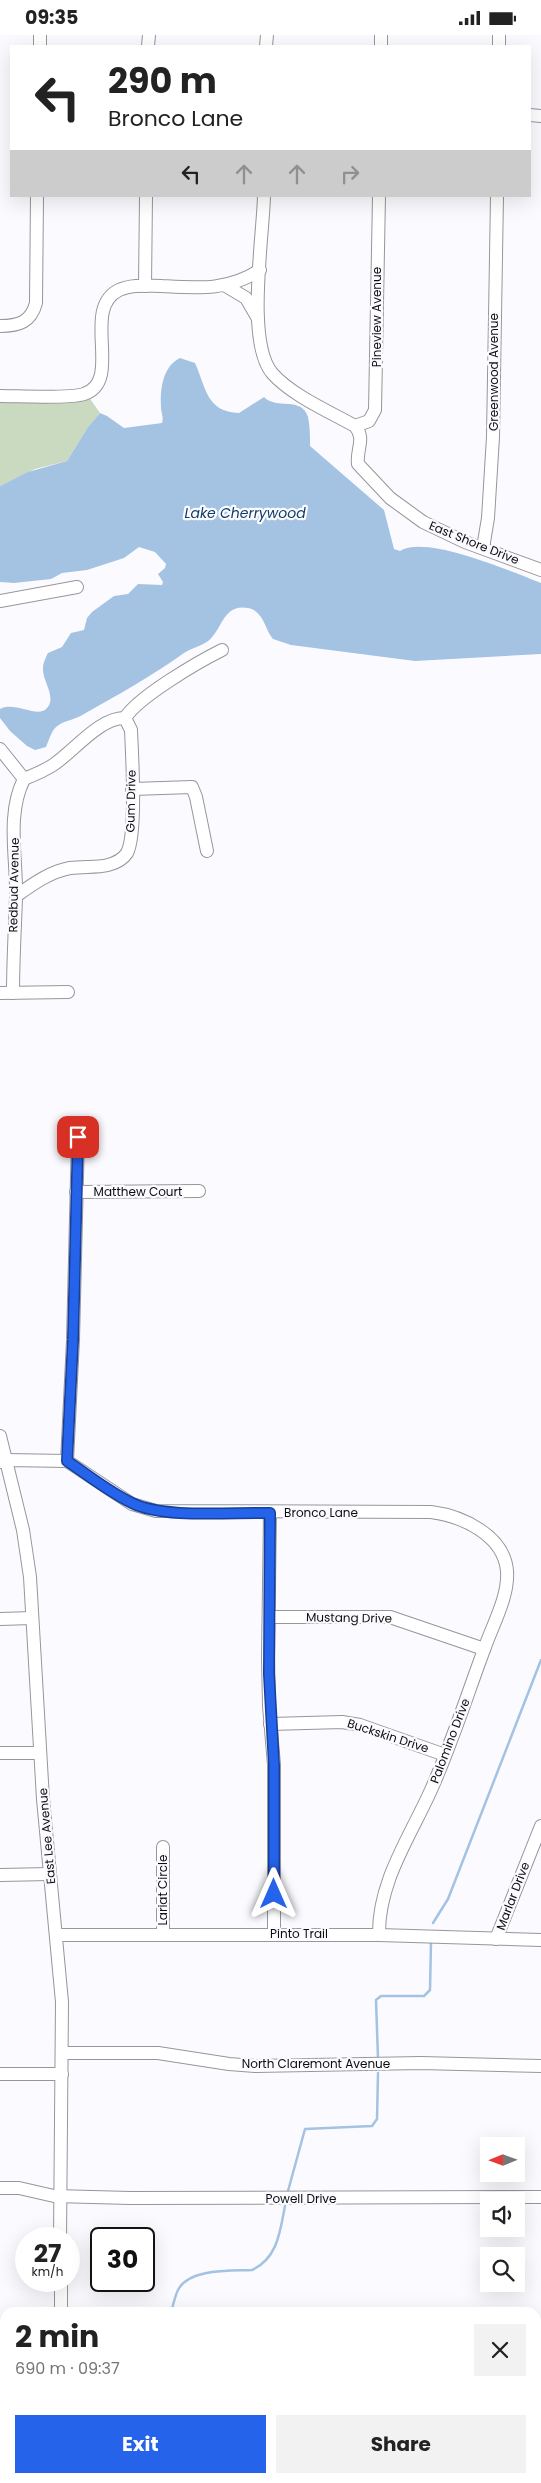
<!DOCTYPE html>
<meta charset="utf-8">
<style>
:root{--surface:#fff;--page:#f2f2f2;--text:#222;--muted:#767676;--accent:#2563eb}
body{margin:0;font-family:Poppins,sans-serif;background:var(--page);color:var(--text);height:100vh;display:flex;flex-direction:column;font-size:19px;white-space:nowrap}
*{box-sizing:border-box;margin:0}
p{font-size:16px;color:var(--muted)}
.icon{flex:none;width:28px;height:28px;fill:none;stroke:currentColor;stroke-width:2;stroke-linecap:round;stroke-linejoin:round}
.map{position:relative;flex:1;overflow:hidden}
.details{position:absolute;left:0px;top:2272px;width:541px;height:176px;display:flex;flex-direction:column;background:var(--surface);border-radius:15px 15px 0 0;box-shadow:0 5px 20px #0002}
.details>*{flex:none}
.hud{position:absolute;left:10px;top:10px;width:521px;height:152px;border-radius:0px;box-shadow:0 5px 20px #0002;background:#fff;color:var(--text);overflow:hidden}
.needle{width:32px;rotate:269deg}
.tools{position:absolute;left:480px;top:2102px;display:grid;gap:10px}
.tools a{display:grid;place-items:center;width:45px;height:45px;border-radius:0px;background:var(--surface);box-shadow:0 5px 20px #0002;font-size:25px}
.speed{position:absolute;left:15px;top:2192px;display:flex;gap:10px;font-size:25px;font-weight:700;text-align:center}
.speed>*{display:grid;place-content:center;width:65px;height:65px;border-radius:50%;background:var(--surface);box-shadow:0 5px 20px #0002;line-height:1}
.speed small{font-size:12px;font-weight:400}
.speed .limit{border:2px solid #111;border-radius:8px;background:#fff;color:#111}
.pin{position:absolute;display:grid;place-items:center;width:42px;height:42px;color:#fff;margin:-21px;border-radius:10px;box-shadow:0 2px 8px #0006}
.me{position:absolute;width:55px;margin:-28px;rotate:0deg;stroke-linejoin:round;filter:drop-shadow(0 0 4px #0008)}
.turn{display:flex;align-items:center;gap:18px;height:105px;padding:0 15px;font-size:22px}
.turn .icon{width:65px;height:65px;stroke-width:2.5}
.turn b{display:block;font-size:35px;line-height:42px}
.lanes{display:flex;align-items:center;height:48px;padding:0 15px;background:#0003;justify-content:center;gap:25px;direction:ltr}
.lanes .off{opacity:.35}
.round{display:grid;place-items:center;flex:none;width:52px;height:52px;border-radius:0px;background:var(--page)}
.overview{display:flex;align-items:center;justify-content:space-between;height:85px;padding:0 15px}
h1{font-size:30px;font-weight:700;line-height:38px}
.action{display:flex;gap:10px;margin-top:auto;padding:10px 15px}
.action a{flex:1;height:58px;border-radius:0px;background:var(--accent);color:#fff;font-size:20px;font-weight:700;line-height:58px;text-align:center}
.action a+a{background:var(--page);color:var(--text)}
.status{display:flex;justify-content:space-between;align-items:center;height:35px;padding:0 25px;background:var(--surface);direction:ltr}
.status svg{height:14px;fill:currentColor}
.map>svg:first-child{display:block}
.green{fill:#cadac0}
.water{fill:#a4c2e2}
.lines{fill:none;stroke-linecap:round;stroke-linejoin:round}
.stream{stroke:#a4c2e2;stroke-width:2.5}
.minor-casing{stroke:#96969b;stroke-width:14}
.minor{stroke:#fff;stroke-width:12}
.route-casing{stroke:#184099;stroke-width:12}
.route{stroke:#2563eb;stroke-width:9}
.labels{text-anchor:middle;stroke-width:4.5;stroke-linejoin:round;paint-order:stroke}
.street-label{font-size:12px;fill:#0d0d0e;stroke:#fbfbff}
.water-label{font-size:14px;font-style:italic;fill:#113d67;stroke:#fbfbff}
</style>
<div class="status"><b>09:35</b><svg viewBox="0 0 49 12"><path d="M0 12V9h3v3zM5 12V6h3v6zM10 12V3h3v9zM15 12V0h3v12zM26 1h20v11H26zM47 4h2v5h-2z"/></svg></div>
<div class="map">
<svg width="541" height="2448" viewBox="0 0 541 2448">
<rect width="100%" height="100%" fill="#fbfbff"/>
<!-- green -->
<path class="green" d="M86,358L100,378L88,392L67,426L35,434L0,451V361Z"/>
<!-- water -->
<path class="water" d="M180,323L195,328C206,352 206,377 239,378L264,362C276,375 302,361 308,382C310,391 310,402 310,411L384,475L394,514L400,516C426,499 512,537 541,548V619L415,626L291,610L273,604C265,595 264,576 248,573C221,568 223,598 205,608C198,612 190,614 184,618C153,640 118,660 84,679C75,685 64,685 56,692C51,697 49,705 46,712L35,715L27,711L10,696L0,683V674C14,666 37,683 46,674C58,663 42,646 43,633C43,628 46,622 48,618L62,612L71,598L84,595L87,583L92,577L114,561L128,559L138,549L162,550L163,547L158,539L165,533L166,529L155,517L139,512L124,523L87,535L62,538L51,544L14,548L0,547V451L28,437L67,426L88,392L100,378L107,381L124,393L162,388C164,382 161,378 161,372C160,354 163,331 180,323Z"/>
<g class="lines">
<!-- stream -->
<g class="stream">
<path d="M433,1888L448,1864L541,1625"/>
<path d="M378,2023L376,1965L381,1961H424L430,1955L431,1906"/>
<path d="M288,2156L305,2094L372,2091L377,2084L378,2038"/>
<path d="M171,2278C173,2270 175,2261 178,2255C189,2233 232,2236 252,2235C278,2223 280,2196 285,2171"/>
<path d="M117,2448L118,2444"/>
</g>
<!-- minor casing -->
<g class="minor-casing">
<g id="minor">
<path d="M40,11V0"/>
<path d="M148,11L149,0"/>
<path d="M266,11L267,0"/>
<path d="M381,11V0"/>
<path d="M499,11V0"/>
<path d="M530,80L541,81"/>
<path d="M264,161C263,203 246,307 272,338C291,360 330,377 355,391C366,404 356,414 358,429L390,463L423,487L465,507L541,535"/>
<path d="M145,251L146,161"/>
<path d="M226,251L246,263L257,282"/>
<path d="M0,291C19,291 31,287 36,268L37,161"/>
<path d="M0,361C18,361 70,364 84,359C124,346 80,274 119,255C132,249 148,251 161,251C198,253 228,256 260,235"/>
<path d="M355,391L369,386L375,375L379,161"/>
<path d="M483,513L488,483L493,402L497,161"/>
<path d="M0,566L77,552"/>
<path d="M125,683C138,662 198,627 222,615"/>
<path d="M0,714L24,744"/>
<path d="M132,754L192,752L196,762L207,816"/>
<path d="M16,861C33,849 49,837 70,833C83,831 96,833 108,830C116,828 123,824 127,818C137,800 132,719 131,695L125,683C100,682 73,717 53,730C44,736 34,740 24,744"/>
<path d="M0,958L68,957"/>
<path d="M13,958C13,926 15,894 16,862C17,823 6,780 24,744"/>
<path d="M76,1157L199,1156"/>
<path d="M0,1401L23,1495L30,1542L43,1764L62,1967L60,2204"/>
<path d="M67,1426L73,1305L78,1102"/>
<path d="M0,1427L7,1425L67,1426L132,1469L156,1476L431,1477C462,1481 504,1500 507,1536C509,1561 493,1589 485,1612C467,1660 452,1708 431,1755C410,1802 378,1847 379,1900"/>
<path d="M270,1478L268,1623L269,1671L274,1730V1899"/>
<path d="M269,1582H390L484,1614"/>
<path d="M0,1584L32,1583"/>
<path d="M270,1689L342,1687L360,1690L445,1720"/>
<path d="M0,1718H40"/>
<path d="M0,1840L50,1839"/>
<path d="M163,1899V1812"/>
<path d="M57,1900H379L541,1905"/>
<path d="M496,1904L541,1791"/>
<path d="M62,2018H158L229,2029L255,2031L421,2028L541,2031"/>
<path d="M0,2039H62"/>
<path d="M0,2153H19L54,2161L130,2163L541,2162"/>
<path d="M61,2278V2246"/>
<path d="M536,2294H541"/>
<path d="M0,2419L5,2420"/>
<path d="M536,2427L541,2428"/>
<path d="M60,2444V2448"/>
</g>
</g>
<!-- minor -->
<use href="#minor" class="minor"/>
</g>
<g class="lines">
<!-- route casing -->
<g class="route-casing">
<path id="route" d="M78,1102L73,1305L67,1426C88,1440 109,1457 132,1468C164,1484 232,1477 270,1478L269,1639L274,1730V1859"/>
</g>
<!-- route -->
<use href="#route" class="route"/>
</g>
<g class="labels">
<!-- street labels -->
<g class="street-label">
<text transform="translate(377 282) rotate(-90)" y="4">Pineview Avenue</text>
<text transform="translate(494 337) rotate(-90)" y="4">Greenwood Avenue</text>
<text transform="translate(474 508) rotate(22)" y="4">East Shore Drive</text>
<text transform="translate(131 766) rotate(-89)" y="4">Gum Drive</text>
<text transform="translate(14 850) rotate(-89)" y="4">Redbud Avenue</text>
<text x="138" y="1161">Matthew Court</text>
<text x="321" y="1482">Bronco Lane</text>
<text transform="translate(349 1583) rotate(1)" y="4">Mustang Drive</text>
<text transform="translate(388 1701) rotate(18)" y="4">Buckskin Drive</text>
<text transform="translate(450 1706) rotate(-69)" y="4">Palomino Drive</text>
<text transform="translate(47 1801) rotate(-95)" y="4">East Lee Avenue</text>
<text transform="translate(163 1855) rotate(-90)" y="4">Lariat Circle</text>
<text transform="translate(513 1861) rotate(-69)" y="4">Marlar Drive</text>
<text x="299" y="1903">Pinto Trail</text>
<text x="316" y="2033">North Claremont Avenue</text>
<text x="301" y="2168">Powell Drive</text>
</g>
<!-- water labels -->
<g class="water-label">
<text x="245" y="483">Lake Cherrywood</text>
</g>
</g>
</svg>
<div class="tools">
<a><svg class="needle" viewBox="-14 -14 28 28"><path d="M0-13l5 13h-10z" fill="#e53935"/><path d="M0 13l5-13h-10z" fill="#767676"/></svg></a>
<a><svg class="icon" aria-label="sound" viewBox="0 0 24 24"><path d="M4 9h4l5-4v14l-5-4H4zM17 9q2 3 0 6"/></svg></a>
<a><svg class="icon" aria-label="search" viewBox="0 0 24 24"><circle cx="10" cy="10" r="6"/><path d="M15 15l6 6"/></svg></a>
</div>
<div class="speed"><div>27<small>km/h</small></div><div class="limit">30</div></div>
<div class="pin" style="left:78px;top:1102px;background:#d93025"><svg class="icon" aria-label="arrive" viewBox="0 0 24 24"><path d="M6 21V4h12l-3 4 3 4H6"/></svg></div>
<svg class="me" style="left:274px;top:1859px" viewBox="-20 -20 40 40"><path d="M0-17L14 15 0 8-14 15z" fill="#2563eb" stroke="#fff" stroke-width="4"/></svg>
<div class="hud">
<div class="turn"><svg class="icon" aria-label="left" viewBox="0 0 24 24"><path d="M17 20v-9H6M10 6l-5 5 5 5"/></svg><div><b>290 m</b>Bronco Lane</div></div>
<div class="lanes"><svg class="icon" aria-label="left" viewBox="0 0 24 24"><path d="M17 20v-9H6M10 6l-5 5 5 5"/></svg><svg class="icon off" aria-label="ahead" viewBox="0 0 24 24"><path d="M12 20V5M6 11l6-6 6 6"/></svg><svg class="icon off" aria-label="ahead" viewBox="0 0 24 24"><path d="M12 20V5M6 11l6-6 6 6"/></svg><svg class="icon off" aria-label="right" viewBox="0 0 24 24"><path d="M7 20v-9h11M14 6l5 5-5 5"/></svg></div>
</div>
<section class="details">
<div class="overview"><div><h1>2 min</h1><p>690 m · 09:37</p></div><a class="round"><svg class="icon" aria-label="close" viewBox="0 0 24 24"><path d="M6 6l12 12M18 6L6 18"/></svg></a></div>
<div class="action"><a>Exit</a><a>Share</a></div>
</section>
</div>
